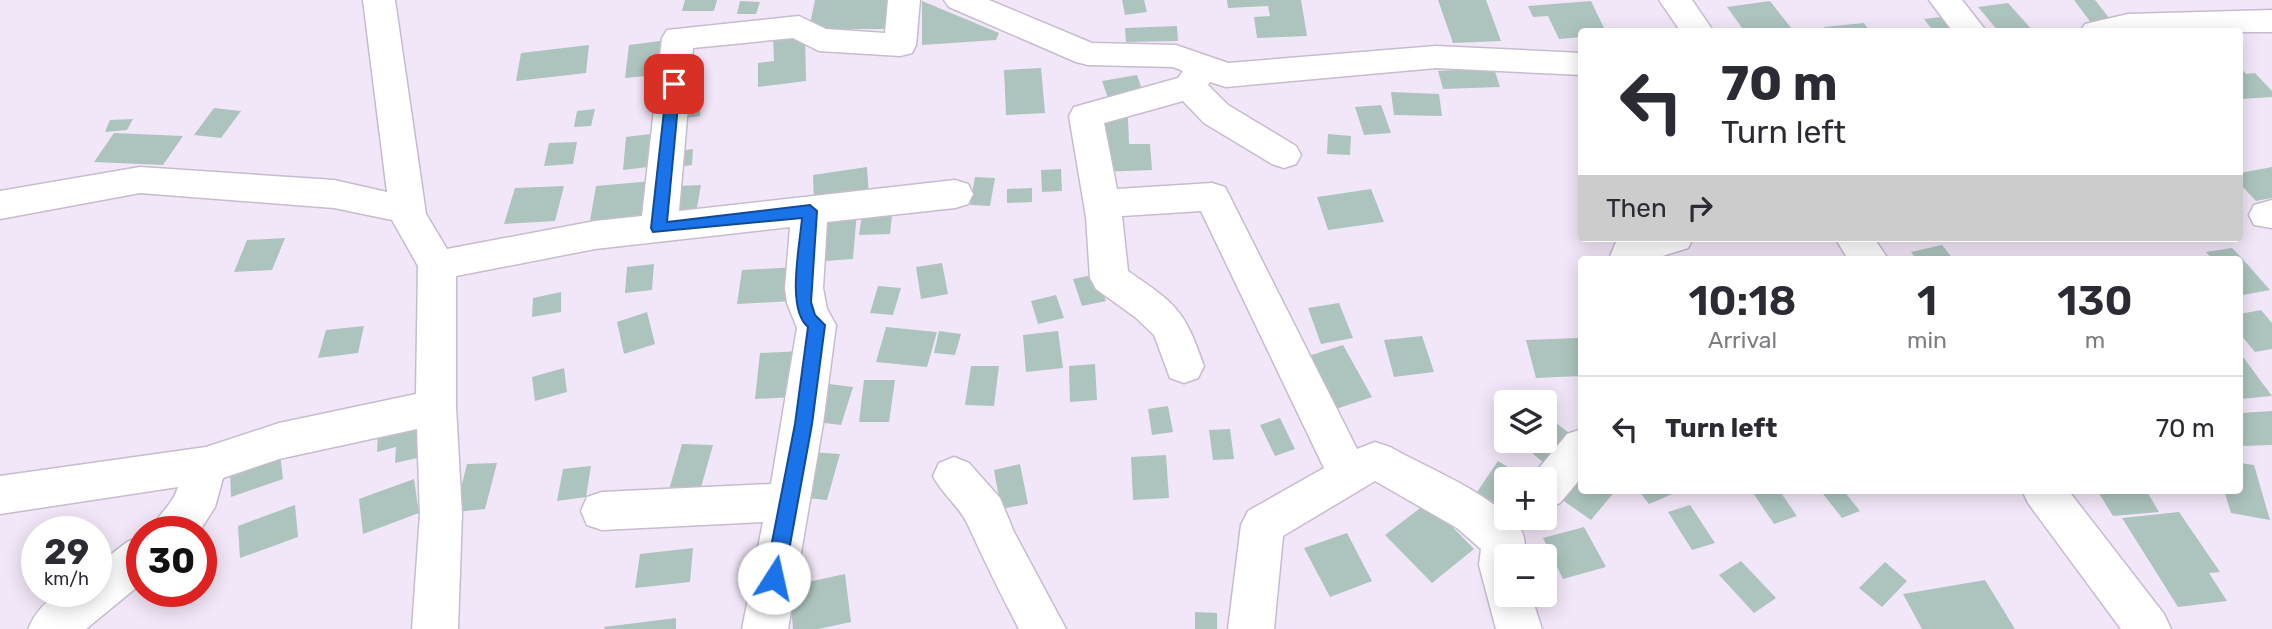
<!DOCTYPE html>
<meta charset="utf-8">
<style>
:root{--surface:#fff;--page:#f2f2f3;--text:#2b2b33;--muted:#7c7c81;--line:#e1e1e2}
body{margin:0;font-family:Rubik,sans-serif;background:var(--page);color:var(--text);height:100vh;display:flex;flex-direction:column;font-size:26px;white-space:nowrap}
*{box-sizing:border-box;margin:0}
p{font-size:23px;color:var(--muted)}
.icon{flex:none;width:38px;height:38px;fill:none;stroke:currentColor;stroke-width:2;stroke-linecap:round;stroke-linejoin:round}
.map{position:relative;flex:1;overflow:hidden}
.sheet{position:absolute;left:1578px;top:256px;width:665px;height:238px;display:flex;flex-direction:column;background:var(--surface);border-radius:7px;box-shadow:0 4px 18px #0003}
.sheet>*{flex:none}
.top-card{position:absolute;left:1578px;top:28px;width:665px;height:214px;border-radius:7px;box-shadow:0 4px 18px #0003;background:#fff;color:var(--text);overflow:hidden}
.buttons{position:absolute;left:1494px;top:390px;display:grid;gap:14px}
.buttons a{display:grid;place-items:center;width:63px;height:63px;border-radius:7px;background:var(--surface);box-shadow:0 4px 18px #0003;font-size:35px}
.speed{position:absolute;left:21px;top:516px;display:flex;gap:14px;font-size:35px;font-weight:700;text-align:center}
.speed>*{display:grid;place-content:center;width:91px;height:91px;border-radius:50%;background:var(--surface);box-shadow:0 4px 18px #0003;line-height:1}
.speed small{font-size:18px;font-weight:400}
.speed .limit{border:10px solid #d22;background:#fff;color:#111}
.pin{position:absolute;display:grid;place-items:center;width:60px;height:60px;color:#fff;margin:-30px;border-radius:14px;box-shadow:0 4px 10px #0006}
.me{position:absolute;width:77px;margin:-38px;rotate:10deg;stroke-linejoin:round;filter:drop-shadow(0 0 5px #0008)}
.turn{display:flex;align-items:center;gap:24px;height:147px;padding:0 28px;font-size:32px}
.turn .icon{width:91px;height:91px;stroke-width:2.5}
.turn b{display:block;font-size:49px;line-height:60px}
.then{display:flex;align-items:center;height:66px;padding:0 28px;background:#0003;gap:14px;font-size:26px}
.eta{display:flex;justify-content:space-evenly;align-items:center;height:119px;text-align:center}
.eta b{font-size:42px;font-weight:600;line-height:49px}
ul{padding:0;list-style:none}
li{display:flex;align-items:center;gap:21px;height:105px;padding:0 28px;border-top:2px solid var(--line)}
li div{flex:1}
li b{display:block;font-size:26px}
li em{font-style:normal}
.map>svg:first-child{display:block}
.building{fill:#adc4be}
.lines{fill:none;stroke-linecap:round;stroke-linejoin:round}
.minor-casing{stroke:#c7bccd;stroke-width:3}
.tertiary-casing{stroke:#c7bccd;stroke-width:3}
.minor{fill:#fff;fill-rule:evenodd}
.tertiary{fill:#fff;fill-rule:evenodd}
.route{fill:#1a73e8;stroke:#114b97;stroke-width:2}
</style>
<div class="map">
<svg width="2272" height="629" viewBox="0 0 2272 629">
<rect width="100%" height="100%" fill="#f2e7f8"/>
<!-- building -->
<g class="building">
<path d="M685,0H717L714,11H682Z"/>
<path d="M815,0H890L885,29H809Z"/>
<path d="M1122,0H1144L1147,12L1125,15Z"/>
<path d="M1227,0H1301L1307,36L1257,38L1254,17L1270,16L1268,6L1228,8Z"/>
<path d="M1438,0H1486L1501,41L1453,43Z"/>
<path d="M2074,0H2095L2113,23L2092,24Z"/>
<path d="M740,1L760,2L756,14H737Z"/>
<path d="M922,1L999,33L996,40L922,45Z"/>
<path d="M1591,1L1606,32H1582V37L1559,39L1548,16L1533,17L1528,6Z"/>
<path d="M1770,1L1792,29L1745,32L1727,7Z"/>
<path d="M2008,3L2034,32H1999L1978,7Z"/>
<path d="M1949,16L1961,32H1934L1924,19Z"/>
<path d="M1864,23L1870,32H1827L1824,27Z"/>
<path d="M1177,26L1178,41L1126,42L1125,28Z"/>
<path d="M805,33L806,81L758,87V63L774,61L773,37Z"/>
<path d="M668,40L666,74L625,78L629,45Z"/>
<path d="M589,45L586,73L516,81L521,53Z"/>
<path d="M2240,67L2246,74L2255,73L2272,91V97L2240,99Z"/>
<path d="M1041,68L1045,113L1006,115L1004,70Z"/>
<path d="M1494,68L1500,87L1443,89L1438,71Z"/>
<path d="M1137,75L1143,92L1108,98L1102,81Z"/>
<path d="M1391,92L1439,94L1442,116L1394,115Z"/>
<path d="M701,101L700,116L679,119L680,104Z"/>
<path d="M1381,105L1391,133L1364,135L1355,107Z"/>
<path d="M214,108L241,111L221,138L194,135Z"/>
<path d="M595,109L591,126L574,127L577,111Z"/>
<path d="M1128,118L1129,144H1150L1152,170L1100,172L1098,119Z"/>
<path d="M133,119L127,130L105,132L110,120Z"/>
<path d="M114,133L183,136L163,165L94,162Z"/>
<path d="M659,133L657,166L623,170L626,137Z"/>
<path d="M1328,134L1351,136L1350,155L1327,154Z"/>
<path d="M577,142L573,164L544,166L549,143Z"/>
<path d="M693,149L692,165L677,167L678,151Z"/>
<path d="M867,167L869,195L814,203L813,175Z"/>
<path d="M2272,167V198L2256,201L2240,184V173Z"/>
<path d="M1061,169L1062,191L1042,192L1041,170Z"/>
<path d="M975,177L995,178L990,206L970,205Z"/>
<path d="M652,181L647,215L590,221L596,186Z"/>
<path d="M701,185L696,213L673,215L678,186Z"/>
<path d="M564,186L555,221L504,224L515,188Z"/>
<path d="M1032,188V202L1007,203V189Z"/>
<path d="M1371,189L1384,222L1328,230L1317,197Z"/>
<path d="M893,206L890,234L859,235L863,207Z"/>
<path d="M857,211L853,259L811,262L816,213Z"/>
<path d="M285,238L272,270L234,272L247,240Z"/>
<path d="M1942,245L1953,259H1916L1911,252Z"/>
<path d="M2232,248L2240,256L2270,290L2243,295L2240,291V259H2212L2206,252Z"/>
<path d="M942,263L948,294L921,299L916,267Z"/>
<path d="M654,264L652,290L625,293L627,267Z"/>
<path d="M796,267L792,301L737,304L742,270Z"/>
<path d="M1097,274L1106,301L1082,306L1073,279Z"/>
<path d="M878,286L901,288L893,315L870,313Z"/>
<path d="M561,292V312L532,317L533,298Z"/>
<path d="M1056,295L1064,318L1038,324L1031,301Z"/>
<path d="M1339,303L1353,338L1321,344L1308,308Z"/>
<path d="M2261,310L2272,323V349L2255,352L2240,334V314Z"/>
<path d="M647,312L655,344L624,354L617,322Z"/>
<path d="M364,326L358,353L318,358L326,330Z"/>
<path d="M886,327L937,332L927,367L876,362Z"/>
<path d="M939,331L961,334L955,355L934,353Z"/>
<path d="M1058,331L1063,368L1026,372L1023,335Z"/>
<path d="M1422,336L1434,372L1394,377L1384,340Z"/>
<path d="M1578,338L1582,351V376L1536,378L1526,340Z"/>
<path d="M1343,345L1372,397L1330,411L1302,358Z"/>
<path d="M801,351L796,397L755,399L760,353Z"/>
<path d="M2240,357H2243L2272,396L2240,399Z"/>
<path d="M1095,364L1097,400L1070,402L1069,366Z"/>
<path d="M971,366H999L994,406L965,405Z"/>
<path d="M564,368L567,392L535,401L532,377Z"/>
<path d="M864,380H895L889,422H859Z"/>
<path d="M829,384L853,387L841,425L817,422Z"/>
<path d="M1168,406L1173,432L1152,435L1148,409Z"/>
<path d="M2272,411V445L2242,446L2240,413Z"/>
<path d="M1280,418L1295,449L1275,456L1260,425Z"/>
<path d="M426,419V456L395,463L396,447L377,452L378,431Z"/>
<path d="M1551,419L1573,436L1545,464L1524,446L1529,441H1545V425Z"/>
<path d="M1230,429L1234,459L1213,460L1209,430Z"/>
<path d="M682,444L713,445L700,491L669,490Z"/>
<path d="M809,452L840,454L827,500L796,497Z"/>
<path d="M280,453L283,479L231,497L230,471Z"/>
<path d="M1166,455L1169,498L1133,500L1131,457Z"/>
<path d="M1582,460V490H1616L1591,520L1551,492Z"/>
<path d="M1498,461L1529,480H1507V510L1477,492Z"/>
<path d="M497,463L485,509L455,512L467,464Z"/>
<path d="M2240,463L2254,465L2270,520L2231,513L2224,490H2240Z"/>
<path d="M1020,464L1028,504L1001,509L994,470Z"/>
<path d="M591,466L586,497L557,501L563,469Z"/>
<path d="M414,479L419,513L363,534L359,499Z"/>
<path d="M1638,490H1682L1649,504Z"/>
<path d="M1751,490H1779L1797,516L1774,524Z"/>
<path d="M1820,490H1843L1860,511L1842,518Z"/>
<path d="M2097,490H2146L2159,512L2113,516Z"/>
<path d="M1428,502L1474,549L1432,583L1385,535Z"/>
<path d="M295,505L298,537L240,558L238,526Z"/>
<path d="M1690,505L1715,543L1692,550L1668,512Z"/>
<path d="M2179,512L2220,572L2209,573L2227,601L2178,607L2122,518Z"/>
<path d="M1584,527L1606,567L1563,579L1543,538Z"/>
<path d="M1347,533L1372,581L1330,597L1304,548Z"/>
<path d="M693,548L690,582L635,588L640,554Z"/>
<path d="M1741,561L1776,598L1754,613L1719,575Z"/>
<path d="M1885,562L1907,581L1882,607L1859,588Z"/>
<path d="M845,574L851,622L818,629H793L789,586Z"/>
<path d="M1985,580L2015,629H1922L1903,594Z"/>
<path d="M1195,612L1217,613V629H1195Z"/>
<path d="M676,618V629H605L604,627Z"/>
</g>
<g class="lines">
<!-- minor casing -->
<g class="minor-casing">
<g id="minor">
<path d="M363,0H395L426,214L447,249L595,221L642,216L662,38L667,30L799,16L826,29L885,33L888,0H920L916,45L912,53L900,56L819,51L793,38L693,48L679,211L955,180L968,184L973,194L968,204L955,208L827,222L823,288L827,309L836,325L823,424L788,629H742L763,522L602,530L587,525L581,511L587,497L602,492L771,484L797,328L787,303L785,288L790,227L595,249L456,276V407L462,514L458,629H412L420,514L417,429L279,459L223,478L215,507L199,532H149C157,515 173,505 178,487L0,514V476L206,447L279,423L416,394L418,266L392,220L334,208L140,193L0,219V191L140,167L334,180L387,192Z"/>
<path d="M944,0H989L1092,43L1176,45L1228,63L1436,46L1582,53V75L1436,68L1226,87L1210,82L1208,85L1228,105L1296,146L1301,155L1296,164L1284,168L1272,164L1204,123L1183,101L1104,123L1117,189L1212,183L1225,187L1357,449L1375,442L1390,447C1431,470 1487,491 1518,526C1526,535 1525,545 1524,556H1507V595H1531L1542,629H1496L1479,565L1481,549L1457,528L1375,481L1283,536L1274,629H1228L1241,525L1248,511L1324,468L1201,211L1122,216L1128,271C1177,305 1184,309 1204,366L1198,378L1184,383L1170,378L1154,335L1135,317L1096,289L1090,278L1086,217L1069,116L1074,107L1178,78L1183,71L1173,67L1088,65L1076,62L949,7Z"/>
<path d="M1929,0H1962L1987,32H1953Z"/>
<path d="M2272,10V32H2080L2085,24L2128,14Z"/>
<path d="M2272,200V228L2254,225L2249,215L2254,205Z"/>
<path d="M1628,238H1693L1688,248L1653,259H1609L1616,242Z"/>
<path d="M1582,429V477L1560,503L1545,509V480H1529L1567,434Z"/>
<path d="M954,457L969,463L1000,498L1014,532L1066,629H1019C1001,595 984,560 968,525C960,507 942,494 933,476L939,463Z"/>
<path d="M142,536V583L86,629H28C43,595 62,592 96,592V566L127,542Z"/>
</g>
</g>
<!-- tertiary casing -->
<g class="tertiary-casing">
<g id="tertiary">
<path d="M1659,0H1692L1714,32H1681Z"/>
<path d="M1835,238H1874L1888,259H1848Z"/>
<path d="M2022,490H2068L2164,614L2171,629H2121L2028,503Z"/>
</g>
</g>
<!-- minor -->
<use href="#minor" class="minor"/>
<!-- tertiary -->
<use href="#tertiary" class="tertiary"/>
</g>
<!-- route -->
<path class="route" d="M674,79L680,84L667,222L810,205L817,211L811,302L815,315L825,325L812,424L784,578L781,584L774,587L768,584L765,578L795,424L808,327C786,309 800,245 802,218L653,232L651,228L667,84Z"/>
</svg>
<div class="buttons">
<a><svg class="icon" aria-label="layers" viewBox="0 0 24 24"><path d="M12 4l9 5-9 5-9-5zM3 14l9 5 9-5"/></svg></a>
<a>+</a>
<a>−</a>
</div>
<div class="speed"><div>29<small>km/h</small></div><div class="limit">30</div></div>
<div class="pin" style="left:674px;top:84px;background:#d93025"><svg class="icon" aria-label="arrive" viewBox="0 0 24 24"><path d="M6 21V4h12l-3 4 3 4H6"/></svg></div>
<svg class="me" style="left:774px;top:578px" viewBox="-20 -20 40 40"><circle r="19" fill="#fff"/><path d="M0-13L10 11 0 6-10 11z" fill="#1a73e8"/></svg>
<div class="top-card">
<div class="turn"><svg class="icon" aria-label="left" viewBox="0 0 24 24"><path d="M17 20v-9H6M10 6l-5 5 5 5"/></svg><div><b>70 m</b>Turn left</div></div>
<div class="then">Then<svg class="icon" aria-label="right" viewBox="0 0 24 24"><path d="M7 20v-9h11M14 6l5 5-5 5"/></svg></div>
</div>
<section class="sheet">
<div class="eta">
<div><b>10:18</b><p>Arrival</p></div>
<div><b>1</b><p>min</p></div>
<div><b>130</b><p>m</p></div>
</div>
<ul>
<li><svg class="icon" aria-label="left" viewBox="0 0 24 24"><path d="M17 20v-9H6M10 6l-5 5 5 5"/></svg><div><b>Turn left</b></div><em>70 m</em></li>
</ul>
</section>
</div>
